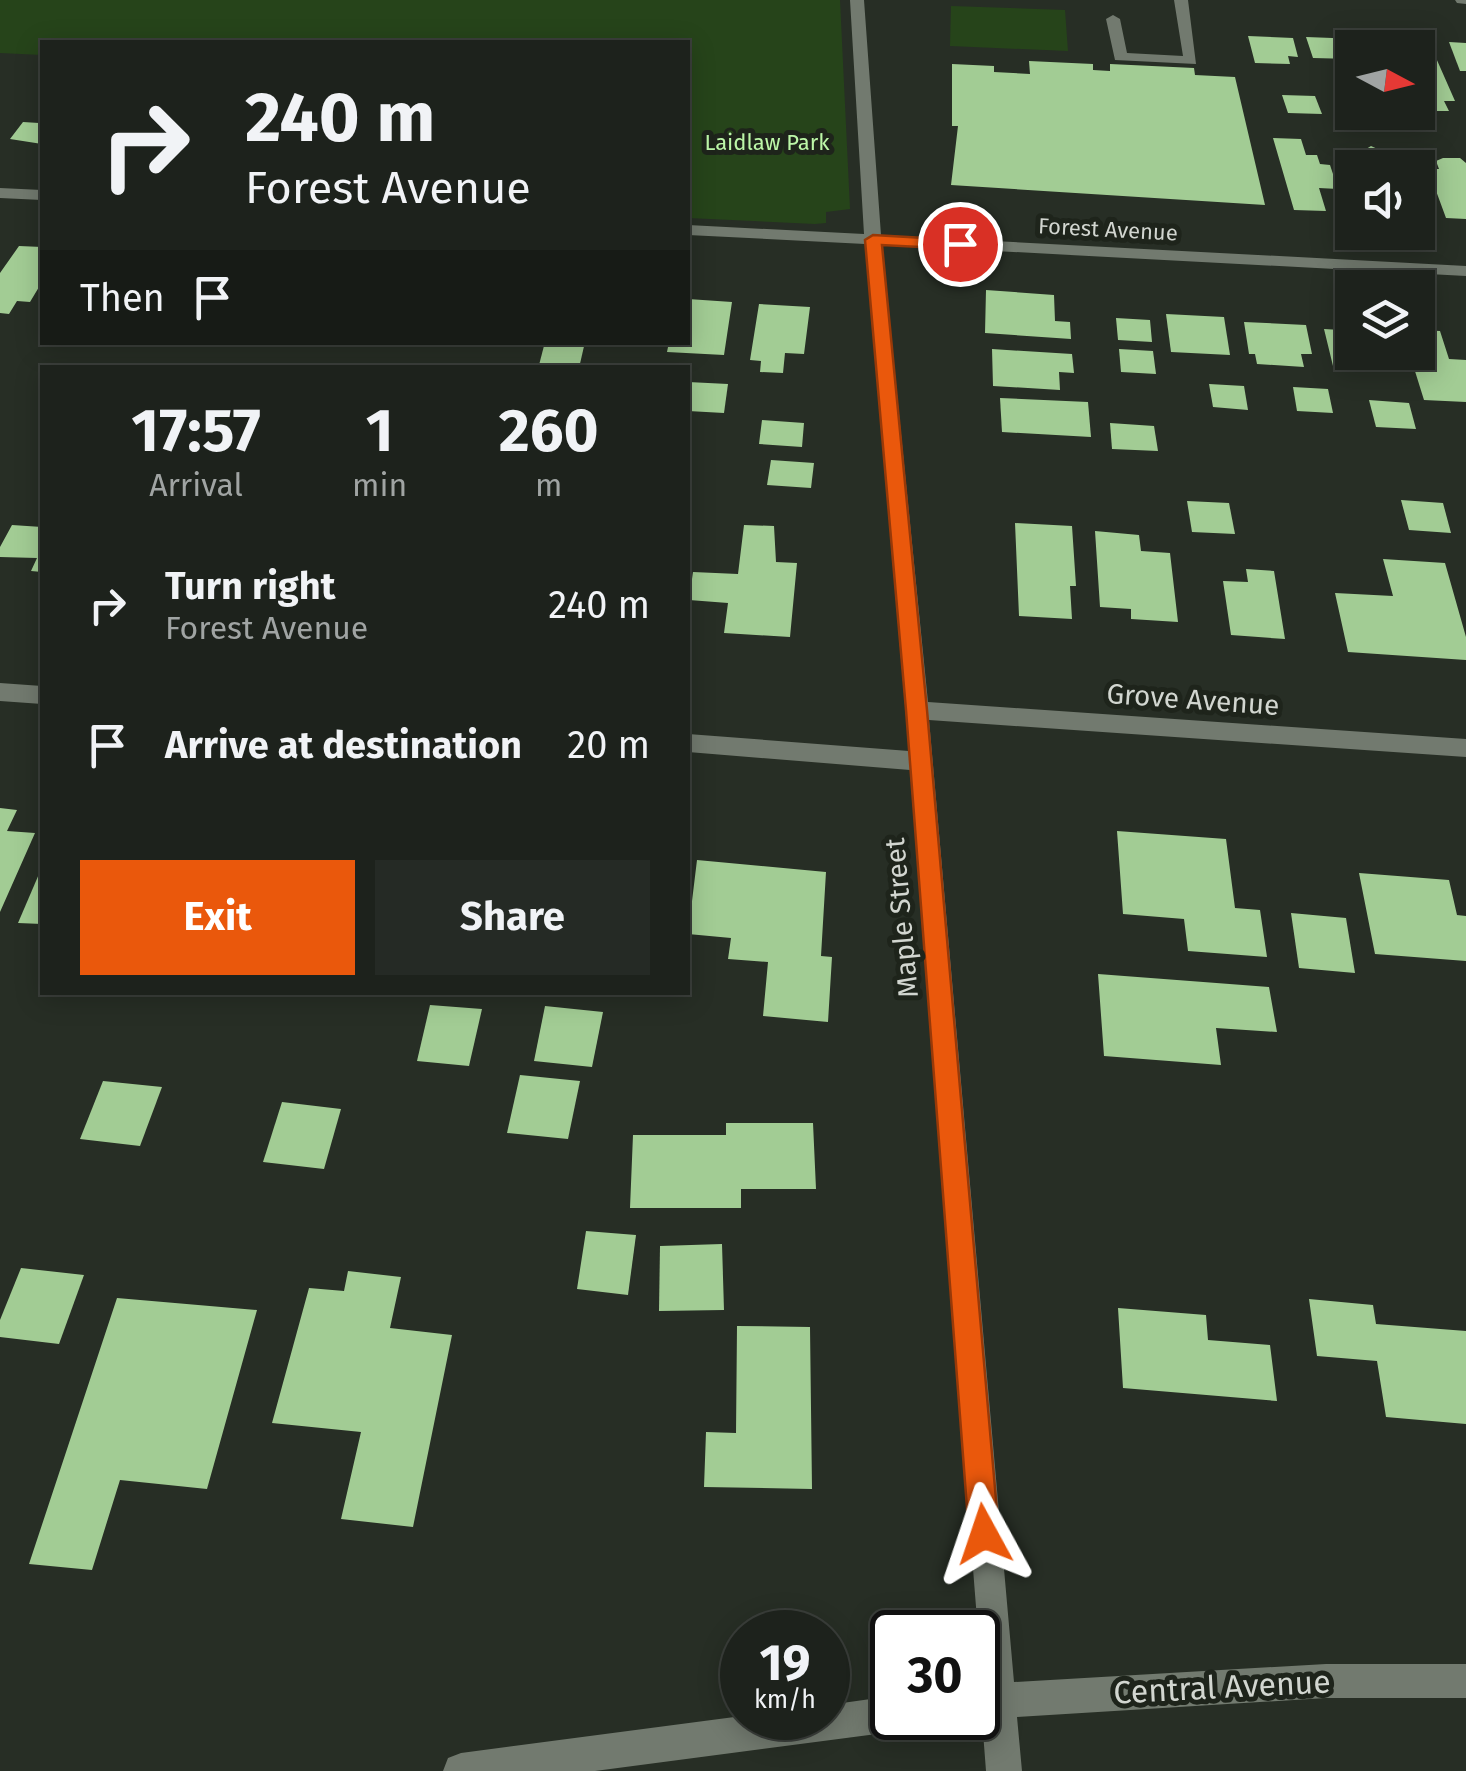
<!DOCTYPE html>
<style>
:root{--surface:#1d221c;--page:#252a25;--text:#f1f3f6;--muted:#a0a4a3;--line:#3b3f3b;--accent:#ea580c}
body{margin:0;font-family:"Fira Sans",sans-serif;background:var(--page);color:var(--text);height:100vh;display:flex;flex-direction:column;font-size:38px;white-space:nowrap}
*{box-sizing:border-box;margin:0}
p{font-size:32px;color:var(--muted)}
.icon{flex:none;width:55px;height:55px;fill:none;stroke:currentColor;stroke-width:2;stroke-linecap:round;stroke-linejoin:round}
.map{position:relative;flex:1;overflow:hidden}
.drawer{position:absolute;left:40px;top:365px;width:650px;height:630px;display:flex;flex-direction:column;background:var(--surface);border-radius:0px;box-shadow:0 5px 25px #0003,0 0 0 2px var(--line)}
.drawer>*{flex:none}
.banner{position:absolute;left:40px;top:40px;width:650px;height:305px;border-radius:0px;box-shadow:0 5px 25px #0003,0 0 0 2px var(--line);background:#1d221c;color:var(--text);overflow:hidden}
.needle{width:65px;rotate:97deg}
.tools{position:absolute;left:1335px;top:30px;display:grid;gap:20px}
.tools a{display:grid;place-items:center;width:100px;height:100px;border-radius:0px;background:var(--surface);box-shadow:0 5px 25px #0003,0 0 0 2px var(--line);font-size:50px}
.speed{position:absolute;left:720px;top:1610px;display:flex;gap:20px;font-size:50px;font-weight:700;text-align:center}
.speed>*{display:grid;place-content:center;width:130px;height:130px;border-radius:50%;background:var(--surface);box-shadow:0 5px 25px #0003,0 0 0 2px var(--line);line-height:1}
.speed small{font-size:25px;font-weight:400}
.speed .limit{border:5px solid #111;border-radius:15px;background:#fff;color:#111}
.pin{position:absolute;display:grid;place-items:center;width:85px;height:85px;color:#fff;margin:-42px;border:5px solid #fff;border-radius:50%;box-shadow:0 2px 10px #0007}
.me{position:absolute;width:110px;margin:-55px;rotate:355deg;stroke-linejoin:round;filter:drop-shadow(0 0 8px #0008)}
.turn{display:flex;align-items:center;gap:35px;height:210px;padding:0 40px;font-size:45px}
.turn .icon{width:130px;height:130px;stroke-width:2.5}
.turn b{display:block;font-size:70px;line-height:85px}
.then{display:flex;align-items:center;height:95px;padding:0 40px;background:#0003;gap:20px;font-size:38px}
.eta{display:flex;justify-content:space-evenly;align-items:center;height:170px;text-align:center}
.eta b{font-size:60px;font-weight:700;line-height:70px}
.cta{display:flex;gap:20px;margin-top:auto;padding:20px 40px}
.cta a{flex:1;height:115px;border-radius:0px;background:var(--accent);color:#fff;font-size:40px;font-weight:700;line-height:115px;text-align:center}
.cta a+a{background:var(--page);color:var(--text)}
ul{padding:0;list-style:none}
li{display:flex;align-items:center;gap:30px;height:140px;padding:0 40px}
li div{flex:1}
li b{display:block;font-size:38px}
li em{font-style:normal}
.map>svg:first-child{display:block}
.green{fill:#26441a}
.building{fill:#a2cc94}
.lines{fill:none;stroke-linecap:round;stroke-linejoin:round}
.service{fill:#727a6f;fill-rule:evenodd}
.minor{fill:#727a6f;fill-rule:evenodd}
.route{fill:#ea580c;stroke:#983908;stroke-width:2.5}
.labels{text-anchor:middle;stroke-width:10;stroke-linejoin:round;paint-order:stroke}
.far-park-label{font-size:22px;fill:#bcf7a8;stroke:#1e241b}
.far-street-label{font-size:22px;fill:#d2d6d0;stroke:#1e241b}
.street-label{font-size:28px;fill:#d2d6d0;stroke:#1e241b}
.near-street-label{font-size:32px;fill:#d2d6d0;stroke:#1e241b}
</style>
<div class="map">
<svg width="1466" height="1771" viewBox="0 0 1466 1771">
<rect width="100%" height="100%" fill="#272e25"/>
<!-- green -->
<g class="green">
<path d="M0,0H840L850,209L826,212V223L815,224L688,218V42H42V55L0,53Z"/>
<path d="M951,6L1065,10L1068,51L950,46Z"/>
</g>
<!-- building -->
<g class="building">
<path d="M1248,36L1293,38L1298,57L1288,56L1290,64L1255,63Z"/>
<path d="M1306,37L1359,39L1362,48H1352V59L1313,58Z"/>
<path d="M1393,41L1429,42L1455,101H1444L1449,111H1425L1418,100V48H1396Z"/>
<path d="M1449,42L1466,43V71H1460Z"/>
<path d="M1029,61L1093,64V70L1110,71V64L1194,68L1195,75L1235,77L1265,205L951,185L958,126H952V64L994,66V72L1030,74Z"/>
<path d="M1282,95L1315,96L1322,114L1288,113Z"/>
<path d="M1343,98L1352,99V112H1391L1393,117L1349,116Z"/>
<path d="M42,118V144L10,139L23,122L39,123Z"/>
<path d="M1273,138L1301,139L1306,155H1317L1320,164L1330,165L1338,189L1319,188L1326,211L1294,210Z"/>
<path d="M1371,146L1395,157L1399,168H1350L1348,160Z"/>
<path d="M1443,158H1460L1466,163V219L1446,218L1428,169H1439L1436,161Z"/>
<path d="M19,246L42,247L38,253H42V282L30,302L17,301L9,314L0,313V273Z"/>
<path d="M986,290L1054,295L1055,321L1070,322L1071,339L985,333Z"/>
<path d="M688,299L732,302L724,355L667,352L669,342H688Z"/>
<path d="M759,304L810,307L804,354L785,353L783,373L760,372L761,361L750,360Z"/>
<path d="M1166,314L1224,317L1230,355L1171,352Z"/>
<path d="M1116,318L1150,320L1152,342L1118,340Z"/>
<path d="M1244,322L1306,325L1312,354H1301L1304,367L1257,364L1255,354H1249Z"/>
<path d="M1340,326L1352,327V352H1391L1394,362L1378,361L1380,368L1333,366L1324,329L1341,330Z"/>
<path d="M1418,330L1440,331L1449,359L1466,360V402L1424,400L1409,352H1418Z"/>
<path d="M545,342H585L579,368L539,365Z"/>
<path d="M992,349L1072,354L1074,373L1059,372L1060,390L993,386Z"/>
<path d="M1119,349L1153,351L1156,374L1121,372Z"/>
<path d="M688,382L728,384L724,413L688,411Z"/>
<path d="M1209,384L1244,386L1248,410L1213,407Z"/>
<path d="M1293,387L1328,389L1333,413L1297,411Z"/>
<path d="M1000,398L1088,402L1091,437L1002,432Z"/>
<path d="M1369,400L1409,403L1416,429L1376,427Z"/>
<path d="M762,420L804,423L802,447L759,444Z"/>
<path d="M1110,423L1154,426L1158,451L1112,449Z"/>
<path d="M771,460L814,463L811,488L767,485Z"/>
<path d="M1401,500L1443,503L1451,533L1409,530Z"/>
<path d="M1187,501L1229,503L1235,534L1192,532Z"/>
<path d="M1015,523L1072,526L1076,586H1070L1072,619L1019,616Z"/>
<path d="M12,525L42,527V572L31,571L37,558L0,557V547Z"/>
<path d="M744,525L774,526L776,562L797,563L790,637L724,633L728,603L689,600L693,572L738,574Z"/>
<path d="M1095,531L1139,535L1141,551L1170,553L1178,622L1131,619V609L1100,607Z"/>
<path d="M1383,559L1445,563L1466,637V660L1348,652L1335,593L1393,596Z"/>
<path d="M1246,569L1274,571L1285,639L1231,635L1223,581L1248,582Z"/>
<path d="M0,808L17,810L7,831L35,833L0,912Z"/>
<path d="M1117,831L1226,839L1235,908L1260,910L1267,957L1188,951L1184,919L1123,914Z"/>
<path d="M697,860L826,872L821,956L832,957L828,1022L763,1016L768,962L728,959L731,938L688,934Z"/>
<path d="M42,867V924L18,923Z"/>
<path d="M1359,873L1449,880L1457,915L1466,916V961L1375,954Z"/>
<path d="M1291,913L1346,918L1355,973L1299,968Z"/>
<path d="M1098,974L1269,987L1277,1032L1216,1028L1221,1065L1104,1056Z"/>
<path d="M430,1005L482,1009L469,1066L417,1061Z"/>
<path d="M545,1006L603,1012L592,1067L534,1061Z"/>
<path d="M520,1075L580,1081L568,1139L507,1133Z"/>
<path d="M103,1081L162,1087L140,1146L80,1139Z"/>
<path d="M282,1102L341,1109L324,1169L263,1162Z"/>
<path d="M726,1123H813L816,1189H741V1208H630L633,1135H726Z"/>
<path d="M586,1231L636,1235L628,1295L577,1289Z"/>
<path d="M722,1244L724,1310L659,1311L660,1246Z"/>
<path d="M21,1268L84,1275L59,1344L0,1337V1320Z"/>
<path d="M348,1271L401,1277L390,1328L452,1335L413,1527L341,1519L361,1432L272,1423L309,1288L344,1291Z"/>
<path d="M117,1298L257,1310L207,1489L120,1480L92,1570L29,1564Z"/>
<path d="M1309,1299L1373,1305L1376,1324L1466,1331V1424L1386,1417L1377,1361L1317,1356Z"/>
<path d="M1118,1308L1206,1315L1208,1340L1270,1345L1277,1401L1123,1388Z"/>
<path d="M737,1326L810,1327L812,1489L704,1487L706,1432L736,1433Z"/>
</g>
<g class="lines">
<!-- service -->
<path class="service" d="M1174,0H1188L1196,64L1115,60L1106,19L1113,15L1120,19L1127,53L1183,56Z"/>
<!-- minor -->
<g class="minor">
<path d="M850,0H864L881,235L1466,266V276L882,245L928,702L1466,739V757L929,720L1014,1682L1326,1664H1466V1698H1326L1017,1717L1022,1771H986L982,1719L973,1718H978V1632L910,770L688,752V734L909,751L865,244L688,235V225L864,234Z"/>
<path d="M1455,0H1466V4L1457,3Z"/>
<path d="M0,188L42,190V200L0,198Z"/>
<path d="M0,683L42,686V704L0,701Z"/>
<path d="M892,1696V1718H908L904,1726L892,1732L595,1771H443L448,1758L461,1753L742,1716L828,1718V1705Z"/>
</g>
</g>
<!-- route -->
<path class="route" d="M873,235L960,240L968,244L960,249L882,245L927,710L999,1534L995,1544L984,1548L973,1544L969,1534L906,710L865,240Z"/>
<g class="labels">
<!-- far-park labels -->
<g class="far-park-label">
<text x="767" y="150">Laidlaw Park</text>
</g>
<!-- far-street labels -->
<g class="far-street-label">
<text transform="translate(1108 229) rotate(3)" y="8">Forest Avenue</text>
</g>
<!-- street labels -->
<g class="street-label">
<text transform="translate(1193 699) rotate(4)" y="10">Grove Avenue</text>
<text transform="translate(901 918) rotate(-95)" y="10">Maple Street</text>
</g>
<!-- near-street labels -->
<g class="near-street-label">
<text transform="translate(1222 1687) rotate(-3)" y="11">Central Avenue</text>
</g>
</g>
</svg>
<div class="tools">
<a><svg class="needle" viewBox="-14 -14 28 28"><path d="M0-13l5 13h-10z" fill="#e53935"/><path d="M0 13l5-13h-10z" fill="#a0a4a3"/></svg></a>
<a><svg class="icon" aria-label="sound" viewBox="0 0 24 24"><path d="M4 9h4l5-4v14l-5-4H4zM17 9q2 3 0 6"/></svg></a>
<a><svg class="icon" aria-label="layers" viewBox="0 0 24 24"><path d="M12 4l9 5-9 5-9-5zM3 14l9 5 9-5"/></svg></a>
</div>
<div class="speed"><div>19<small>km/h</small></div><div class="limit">30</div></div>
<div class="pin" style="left:960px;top:244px;background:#d93025"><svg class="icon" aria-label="arrive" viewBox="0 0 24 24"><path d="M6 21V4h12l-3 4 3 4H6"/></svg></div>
<svg class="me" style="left:984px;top:1534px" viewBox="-20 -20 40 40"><path d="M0-17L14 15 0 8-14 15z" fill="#ea580c" stroke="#fff" stroke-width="4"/></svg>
<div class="banner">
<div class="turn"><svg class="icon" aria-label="right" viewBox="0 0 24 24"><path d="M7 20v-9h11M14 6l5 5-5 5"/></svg><div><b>240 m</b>Forest Avenue</div></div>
<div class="then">Then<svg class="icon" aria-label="arrive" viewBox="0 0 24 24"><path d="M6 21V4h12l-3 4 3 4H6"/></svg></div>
</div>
<section class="drawer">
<div class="eta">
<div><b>17:57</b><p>Arrival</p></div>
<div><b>1</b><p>min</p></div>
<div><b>260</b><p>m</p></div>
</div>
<ul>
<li><svg class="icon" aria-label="right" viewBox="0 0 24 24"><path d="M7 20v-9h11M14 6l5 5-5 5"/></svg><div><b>Turn right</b><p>Forest Avenue</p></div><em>240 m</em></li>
<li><svg class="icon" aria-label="arrive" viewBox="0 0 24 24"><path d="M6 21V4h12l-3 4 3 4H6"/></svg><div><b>Arrive at destination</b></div><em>20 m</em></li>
</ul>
<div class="cta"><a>Exit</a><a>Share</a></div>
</section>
</div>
